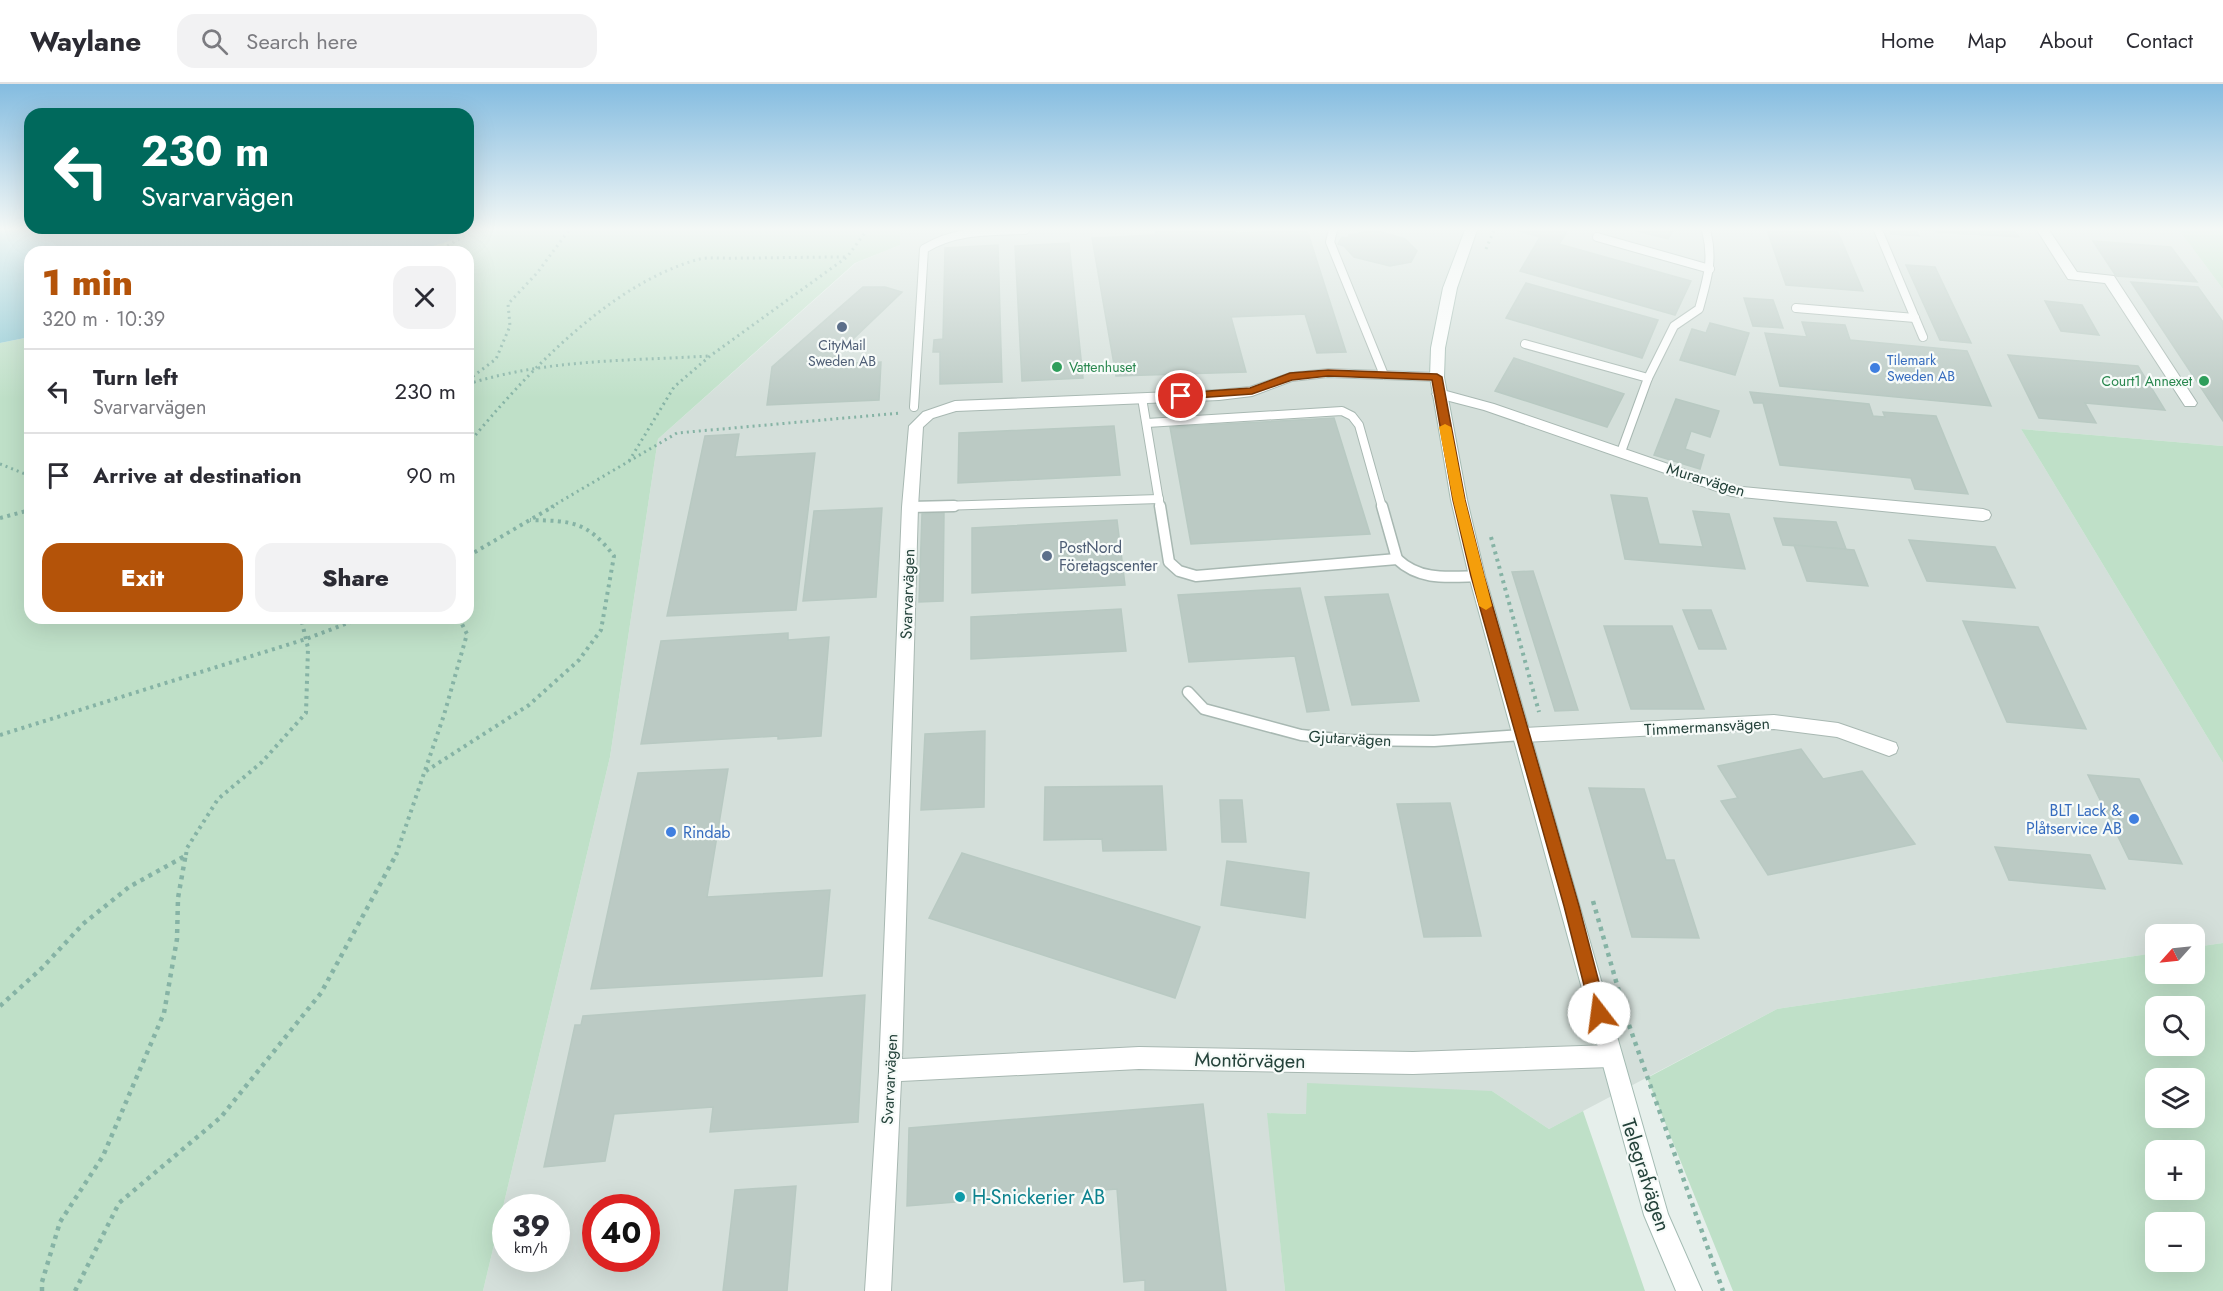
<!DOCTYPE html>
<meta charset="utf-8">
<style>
:root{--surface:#fff;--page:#f2f2f3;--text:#2b2b33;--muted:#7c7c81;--line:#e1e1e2;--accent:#b45309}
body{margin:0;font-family:Jost,sans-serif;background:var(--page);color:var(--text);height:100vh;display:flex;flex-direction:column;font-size:22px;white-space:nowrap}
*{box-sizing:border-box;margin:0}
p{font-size:20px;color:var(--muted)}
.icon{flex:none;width:33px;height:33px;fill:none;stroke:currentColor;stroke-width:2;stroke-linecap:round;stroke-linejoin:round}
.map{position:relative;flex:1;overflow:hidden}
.side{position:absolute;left:24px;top:162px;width:450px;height:378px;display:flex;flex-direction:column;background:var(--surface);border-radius:18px;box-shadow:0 6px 24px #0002}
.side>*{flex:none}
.banner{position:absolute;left:24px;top:24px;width:450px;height:126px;border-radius:18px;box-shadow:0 6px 24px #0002;background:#00695c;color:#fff;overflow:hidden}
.needle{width:39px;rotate:243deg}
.controls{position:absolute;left:2145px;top:840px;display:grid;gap:12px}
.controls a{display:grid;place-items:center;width:60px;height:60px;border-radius:12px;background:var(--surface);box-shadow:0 6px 24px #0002;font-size:30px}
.speed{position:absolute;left:492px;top:1110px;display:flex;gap:12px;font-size:30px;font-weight:700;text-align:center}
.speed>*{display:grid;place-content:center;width:78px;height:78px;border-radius:50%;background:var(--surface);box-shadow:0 6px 24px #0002;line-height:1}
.speed small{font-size:15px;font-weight:400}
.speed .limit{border:9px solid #d22;background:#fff;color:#111}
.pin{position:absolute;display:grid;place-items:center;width:51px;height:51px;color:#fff;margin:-26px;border:3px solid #fff;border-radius:50%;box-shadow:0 2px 6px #0007}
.me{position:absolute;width:66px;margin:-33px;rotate:345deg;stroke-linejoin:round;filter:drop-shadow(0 0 4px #0008)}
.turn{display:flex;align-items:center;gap:21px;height:126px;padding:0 18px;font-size:27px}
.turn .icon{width:78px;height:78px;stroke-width:2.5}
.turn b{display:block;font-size:42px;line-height:51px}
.round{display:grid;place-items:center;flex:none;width:63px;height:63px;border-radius:18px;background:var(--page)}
.summary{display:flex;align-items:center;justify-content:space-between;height:102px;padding:0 18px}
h1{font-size:36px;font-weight:800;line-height:45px;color:var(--accent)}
.cta{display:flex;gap:12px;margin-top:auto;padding:12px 18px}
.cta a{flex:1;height:69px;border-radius:18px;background:var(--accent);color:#fff;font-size:24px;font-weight:800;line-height:69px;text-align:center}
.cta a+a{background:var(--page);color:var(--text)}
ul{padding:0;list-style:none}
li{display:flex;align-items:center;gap:18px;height:84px;padding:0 18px;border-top:2px solid var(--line)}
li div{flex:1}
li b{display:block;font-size:22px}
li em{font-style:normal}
header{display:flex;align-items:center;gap:36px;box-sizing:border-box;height:84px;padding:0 30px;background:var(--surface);border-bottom:2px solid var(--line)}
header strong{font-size:28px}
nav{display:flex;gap:33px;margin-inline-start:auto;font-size:21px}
.search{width:420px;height:54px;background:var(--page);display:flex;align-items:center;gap:15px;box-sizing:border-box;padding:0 21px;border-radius:18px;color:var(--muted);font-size:22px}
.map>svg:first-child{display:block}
.built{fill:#d4dfda;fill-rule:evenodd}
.green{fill:#bfe0c8;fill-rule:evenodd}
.water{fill:#8ec9d4}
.building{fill:#bbcac4;stroke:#b8c9c2;stroke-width:1.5}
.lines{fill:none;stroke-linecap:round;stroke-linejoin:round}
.lane-far1-casing{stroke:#a8b8b2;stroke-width:10}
.lane-casing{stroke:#a8b8b2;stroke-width:13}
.street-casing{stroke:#a8b8b2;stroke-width:2}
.secondary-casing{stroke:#a4bbb3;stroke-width:2}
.path-far2{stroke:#86b3a5;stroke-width:3;stroke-dasharray:2 4;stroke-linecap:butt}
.path-far1{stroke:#86b3a5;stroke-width:4;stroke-dasharray:3 4.5;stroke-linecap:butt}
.path{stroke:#86b3a5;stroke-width:4.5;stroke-dasharray:4 5;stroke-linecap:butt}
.lane-far1{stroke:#fff;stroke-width:8}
.lane{stroke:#fff;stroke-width:10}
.street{fill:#fff;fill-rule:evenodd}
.secondary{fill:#fff;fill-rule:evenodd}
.route{fill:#b45309;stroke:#753606;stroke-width:1.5}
.slow{fill:#f59e0b}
.service-dot{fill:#5c6f8a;stroke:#f7fbf9;stroke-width:2}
.leisure-dot{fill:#2e9e5b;stroke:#f7fbf9;stroke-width:2}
.shop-dot{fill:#3f7fe0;stroke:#f7fbf9;stroke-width:2}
.culture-dot{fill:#0f9aa8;stroke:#f7fbf9;stroke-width:2}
.labels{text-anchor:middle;stroke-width:4.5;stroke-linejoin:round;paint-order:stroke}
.far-service-label{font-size:14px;fill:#4e5e75;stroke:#f7fbf9}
.far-shop-label{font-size:14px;fill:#366cbe;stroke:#f7fbf9;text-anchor:start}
.far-leisure-label{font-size:14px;fill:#27864d;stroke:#f7fbf9;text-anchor:start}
.street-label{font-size:16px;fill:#24423a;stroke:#f7fbf9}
.service-label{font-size:16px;fill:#4e5e75;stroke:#f7fbf9;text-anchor:start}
.shop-label{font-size:16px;fill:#366cbe;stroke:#f7fbf9;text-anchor:end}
.near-street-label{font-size:20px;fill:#24423a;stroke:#f7fbf9}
.near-culture-label{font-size:20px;fill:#0d838f;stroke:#f7fbf9;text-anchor:start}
</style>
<header>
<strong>Waylane</strong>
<div class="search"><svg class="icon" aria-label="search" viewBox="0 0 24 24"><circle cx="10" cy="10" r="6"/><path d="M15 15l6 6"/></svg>Search here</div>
<nav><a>Home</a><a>Map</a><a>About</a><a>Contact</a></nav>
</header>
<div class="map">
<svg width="2223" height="1207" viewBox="0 0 2223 1207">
<rect width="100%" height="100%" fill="#e6efeb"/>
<!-- built -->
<path class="built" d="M900,146H2179L2223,205V362L2021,345L2223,679V859L2195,863L2194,850H2156L2155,869L1777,925L1549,1045L1492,1007L1307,1030L1268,1029L1285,1207H483L610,673L658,355L856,179L900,161ZM506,1124H556V1174H506ZM596,1124H646V1174H596Z"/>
<!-- green -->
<g class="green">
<path d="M463,146H900V161L855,179L658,355L610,673L483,1207H0V259L30,253V534H468V168H415L455,155Z"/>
<path d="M2179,146H2223V205Z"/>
<path d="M2021,345L2223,362V679Z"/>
<path d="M2223,859V1207H1733L1647,994L1777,925L2155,869L2156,890H2194L2195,863ZM2156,922H2194V962H2156ZM2194,994V1034H2156V994ZM2194,1066V1106H2156V1066ZM2156,1138H2194V1178H2156Z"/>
<path d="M1307,999L1492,1007L1549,1045L1583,1027L1645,1207H1285L1267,1029L1306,1030Z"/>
</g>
<!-- water -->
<path class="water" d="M0,146H463L455,155L415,168H30V253L0,259Z"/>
<!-- building -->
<g class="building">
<path d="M1155,146H1235L1236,149L1307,146L1346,268L1317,269L1305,230L1231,233L1246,288L1116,292L1092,154L1156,151Z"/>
<path d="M1375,146L1405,155L1417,167L1411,178L1390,182L1354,173L1344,162L1338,160L1342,153L1348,154L1349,151Z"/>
<path d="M1515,146H1568L1559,160L1691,197L1675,231L1520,187L1540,153Z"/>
<path d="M1633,146H1673L1668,155Z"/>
<path d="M1767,146H1837L1863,207L1786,201Z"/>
<path d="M1890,146H1916L1919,152L1891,150Z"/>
<path d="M1936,146H2014L2019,153L1936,148Z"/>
<path d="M2093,157L2171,163L2197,198L2116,192Z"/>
<path d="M1069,159L1083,294L1022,297L1015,162Z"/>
<path d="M998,161L1002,298L940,300V268H933L934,256L943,255L945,164Z"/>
<path d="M1906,181L1935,183L1971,259L1940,256Z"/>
<path d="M2131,198L2198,203L2223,238V337Z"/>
<path d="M1526,199L1658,236L1642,274L1506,234Z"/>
<path d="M863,203H885L902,208L827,280L881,278L879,316L767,321L772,283Z"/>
<path d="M1744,214L1773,216L1783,244L1753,242Z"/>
<path d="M2045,217L2082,221L2099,251L2061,247Z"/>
<path d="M1802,238L1845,241L1850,256L1967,267L1991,322L1780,302L1765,249L1807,253Z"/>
<path d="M1710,239L1749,249L1735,291L1680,276L1692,245L1706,249Z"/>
<path d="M2008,271L2138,282L2165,326L2085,319L2096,339L2039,334Z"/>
<path d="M1514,274L1624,310L1607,343L1495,307Z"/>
<path d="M1750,308L1869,320L1873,332L1885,333L1883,328L1936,332L1968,410L1915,405L1911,394L1780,381L1763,319H1754Z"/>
<path d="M1676,315L1719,327L1710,353L1691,347L1685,365L1704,371L1700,385L1654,371Z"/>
<path d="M1334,334L1370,450L1191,460L1170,343Z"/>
<path d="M1114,342L1120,391L958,399L959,349Z"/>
<path d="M739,350L735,373L815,369L796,526L667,532L705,352Z"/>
<path d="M1611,411L1647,414L1659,460L1703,463L1693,427L1729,430L1745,485L1625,475Z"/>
<path d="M882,424L876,513L803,517L814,427Z"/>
<path d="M944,429L943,517L919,518L922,430Z"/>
<path d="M1774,434L1836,438L1846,465L1783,461Z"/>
<path d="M1117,436L1125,501L972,509V444Z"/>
<path d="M1909,456L1995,463L2015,504L1927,497Z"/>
<path d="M1794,461L1854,466L1868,502L1807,497Z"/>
<path d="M1533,487L1578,626L1555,627L1512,488Z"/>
<path d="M1300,504L1329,626L1307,628L1295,572L1189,578L1178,511Z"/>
<path d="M1388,510L1419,617L1352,621L1325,513Z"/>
<path d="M1121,525L1126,567L971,575V533Z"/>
<path d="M1683,526H1711L1726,565H1699Z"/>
<path d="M1963,537L2038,543L2086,645L2007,638Z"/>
<path d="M1604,542H1672L1704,625H1631Z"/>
<path d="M788,549V556L829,553L821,652L778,655V652L641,660L661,557Z"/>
<path d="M985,647L984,723L921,726L925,650Z"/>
<path d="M1801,665L1823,695L1862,687L1915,760L1768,791L1721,717L1738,714L1718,682Z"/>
<path d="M728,685L707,813L830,806L822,892L591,905L638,689Z"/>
<path d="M2088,691L2139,695L2182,780L2129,775Z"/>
<path d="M1162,702L1166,766L1103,767L1102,755L1044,756L1045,703Z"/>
<path d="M1589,704L1644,705L1666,776H1674L1699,854L1632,853Z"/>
<path d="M1220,716H1242L1246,758H1222Z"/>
<path d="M1450,719L1481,852L1424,853L1397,720Z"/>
<path d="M1995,763L2090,771L2105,805L2009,796Z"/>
<path d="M962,769L1200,843L1175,914L929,834Z"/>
<path d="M1227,777L1309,789L1305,834L1221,821Z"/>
<path d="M865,911L858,1038L710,1048L713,1023L614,1030L605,1077L544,1083L575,941H581L583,932Z"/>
<path d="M1203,1020L1226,1207H1145V1196L1124,1198L1117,1105L907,1122L909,1044Z"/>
<path d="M796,1102L787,1207H723L735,1106Z"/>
</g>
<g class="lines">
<!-- lane-far1 casing -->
<g class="lane-far1-casing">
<g id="lane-far1">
<path d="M1333,146L1330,158L1384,291"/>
<path d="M1878,146L1923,253"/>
<path d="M1597,153L1710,185"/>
<path d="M1796,224L1915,234"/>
<path d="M1525,260L1648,294"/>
<path d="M1142,314L1160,423"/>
<path d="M914,323L924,165C955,146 989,147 1025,146"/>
<path d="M1147,339L1342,327L1352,332L1359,341L1382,423"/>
<path d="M1621,368L1648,294L1674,242L1699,225C1707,195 1714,177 1706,146"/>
<path d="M910,423L1159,415"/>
</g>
</g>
<!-- lane casing -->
<g class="lane-casing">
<g id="lane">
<path d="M1160,422L1169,478L1179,487L1196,492L1397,475C1420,497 1448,493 1477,492"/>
<path d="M1382,422L1397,475"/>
<path d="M910,423L954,422"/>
<path d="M1188,608L1204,625L1301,651L1345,656L1434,657L1522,651"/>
</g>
</g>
<!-- street casing -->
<g class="street-casing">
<g id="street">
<path d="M2037,146H2049L2077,188L2114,192L2197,319L2195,322H2185L2105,199L2068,195Z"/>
<path d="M1328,285L1437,289L1444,293L1437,297L1328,293L1292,297L1252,312L1219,316L956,327L933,334L923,343L918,423L902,975L1139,963L1413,968L1610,961L1618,964L1621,972L1618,980L1610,983L1413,990L1139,985L901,997L891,1207H865L879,987L902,423L909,342L923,328L955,317L1219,306L1250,303L1290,289Z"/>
<path d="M1439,305L1494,320L1732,402L1983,425L1989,427L1991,431L1989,435L1983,437L1731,412L1484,326L1434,313L1432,310Z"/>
<path d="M1774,631L1838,639L1896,659L1898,664L1896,669L1889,672L1837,653L1774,645L1522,658L1515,656L1513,651L1515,646L1522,644Z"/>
</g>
</g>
<!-- secondary casing -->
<g class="secondary-casing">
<path id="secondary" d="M1465,146H1477L1457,204L1445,264L1444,293L1467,416L1485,492L1668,1130L1702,1207H1676L1644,1131L1469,492L1451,416L1430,293L1431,264L1443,204Z"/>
</g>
<!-- path-far2 -->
<g class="path-far2">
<path d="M1486,165L1494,146"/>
<path d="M437,168L474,146"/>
<path d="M468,296L496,275L510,242L508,220L537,189L569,146"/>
<path d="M468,300C547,275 627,277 709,272"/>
<path d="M468,360C526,290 607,202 696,176C708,172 725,175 737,174C774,174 810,173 847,173"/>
<path d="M629,377L674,303L710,272L847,173L867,146"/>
<path d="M0,380L30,392"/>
<path d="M551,423L677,349L901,329"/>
</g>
<!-- path-far1 -->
<g class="path-far1">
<path d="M0,434L30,426"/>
<path d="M1491,453L1539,628"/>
<path d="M468,472L554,422"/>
<path d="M0,651L306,555L361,534"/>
<path d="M426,687L529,621L579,576L601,546L614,472C587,437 572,437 530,436"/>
<path d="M186,771L187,764L218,715L262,678L306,629L308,564L301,534"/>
<path d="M396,771L444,631L467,550L459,534"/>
</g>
<!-- path -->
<g class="path">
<path d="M1593,817L1620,911"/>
<path d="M0,922L42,884L83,840L129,803L185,772"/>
<path d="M1629,941L1723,1207"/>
<path d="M42,1207V1198L60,1138L103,1072L164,929L177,855L178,814L186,769"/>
<path d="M75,1207L119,1119L221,1033L321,909L397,769"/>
</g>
<!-- lane-far1 -->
<use href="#lane-far1" class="lane-far1"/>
<!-- lane -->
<use href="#lane" class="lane"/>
<!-- street -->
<use href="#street" class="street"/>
<!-- secondary -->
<use href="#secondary" class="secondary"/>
</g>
<!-- sky -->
<linearGradient id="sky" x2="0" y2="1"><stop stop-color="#84bce0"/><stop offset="0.46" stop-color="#f4f8f6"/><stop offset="1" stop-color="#f4f8f6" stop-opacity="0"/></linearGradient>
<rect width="2223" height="315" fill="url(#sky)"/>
<!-- route -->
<path class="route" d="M1328,286L1437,290L1442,293L1465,416L1484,492L1579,822L1607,929L1605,934L1599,937L1593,934L1591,929L1564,822L1471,492L1453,416L1432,296L1328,292L1292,296L1252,310L1181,315L1175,312L1181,309L1250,304L1290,289Z"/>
<!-- slow -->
<path class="slow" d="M1445,340L1451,343L1465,416L1492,522L1486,526L1479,522L1453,416L1439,343Z"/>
<!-- markers -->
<g class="service-dot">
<circle cx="842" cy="243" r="6"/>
<circle cx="1047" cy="472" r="6"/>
</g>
<g class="leisure-dot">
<circle cx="1057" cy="283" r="6"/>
<circle cx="2204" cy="297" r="6"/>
</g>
<g class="shop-dot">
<circle cx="1875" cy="284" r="6"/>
<circle cx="2134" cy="735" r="6"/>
<circle cx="671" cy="748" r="6"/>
</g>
<circle class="culture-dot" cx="960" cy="1113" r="6"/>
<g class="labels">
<!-- far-service labels -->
<g class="far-service-label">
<text x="842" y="266">CityMail<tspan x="842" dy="16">Sweden AB</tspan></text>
</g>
<!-- far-shop labels -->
<g class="far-shop-label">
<text x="1887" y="281">Tilemark<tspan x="1887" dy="16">Sweden AB</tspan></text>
</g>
<!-- far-leisure labels -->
<g class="far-leisure-label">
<text x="1069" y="288">Vattenhuset</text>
<text x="2192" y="302" text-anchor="end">Court1 Annexet</text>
</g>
<!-- street labels -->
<g class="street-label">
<text transform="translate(1706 395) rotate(17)" y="6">Murarvägen</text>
<text transform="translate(907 510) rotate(-88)" y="6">Svarvarvägen</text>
<text transform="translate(1707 642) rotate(-3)" y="6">Timmermansvägen</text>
<text transform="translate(1350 654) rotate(3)" y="6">Gjutarvägen</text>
<text transform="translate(889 995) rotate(-87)" y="6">Svarvarvägen</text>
</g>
<!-- service labels -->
<g class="service-label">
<text x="1059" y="469">PostNord<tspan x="1059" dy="18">Företagscenter</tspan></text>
</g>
<!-- shop labels -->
<g class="shop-label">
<text x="2122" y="732">BLT Lack &amp;<tspan x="2122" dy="18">Plåtservice AB</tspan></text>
<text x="683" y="754" text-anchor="start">Rindab</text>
</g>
<!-- near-street labels -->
<g class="near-street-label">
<text transform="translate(1250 976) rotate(1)" y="7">Montörvägen</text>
<text transform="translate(1646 1091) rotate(72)" y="7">Telegrafvägen</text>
</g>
<!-- near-culture labels -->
<g class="near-culture-label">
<text x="972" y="1120">H-Snickerier AB</text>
</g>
</g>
</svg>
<div class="controls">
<a><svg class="needle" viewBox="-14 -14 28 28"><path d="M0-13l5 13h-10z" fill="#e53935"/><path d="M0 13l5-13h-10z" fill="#7c7c81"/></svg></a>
<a><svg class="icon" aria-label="search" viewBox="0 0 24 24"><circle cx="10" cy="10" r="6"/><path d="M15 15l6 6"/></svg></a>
<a><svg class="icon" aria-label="layers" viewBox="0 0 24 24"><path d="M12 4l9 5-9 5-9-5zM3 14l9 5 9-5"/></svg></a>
<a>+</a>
<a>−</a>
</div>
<div class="speed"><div>39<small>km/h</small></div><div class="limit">40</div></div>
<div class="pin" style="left:1181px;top:312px;background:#d93025"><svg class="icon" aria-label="arrive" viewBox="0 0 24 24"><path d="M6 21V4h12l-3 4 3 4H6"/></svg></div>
<svg class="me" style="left:1599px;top:929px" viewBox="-20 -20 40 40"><circle r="19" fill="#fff"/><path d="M0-13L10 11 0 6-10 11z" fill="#b45309"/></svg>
<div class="banner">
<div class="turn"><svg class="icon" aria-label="left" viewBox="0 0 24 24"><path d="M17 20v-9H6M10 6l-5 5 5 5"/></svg><div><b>230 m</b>Svarvarvägen</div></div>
</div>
<section class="side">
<div class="summary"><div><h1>1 min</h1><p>320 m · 10:39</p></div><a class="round"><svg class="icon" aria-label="close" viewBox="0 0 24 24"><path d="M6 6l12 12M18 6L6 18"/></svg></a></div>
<ul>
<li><svg class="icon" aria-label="left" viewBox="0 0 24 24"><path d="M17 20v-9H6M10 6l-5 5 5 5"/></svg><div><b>Turn left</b><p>Svarvarvägen</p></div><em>230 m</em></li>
<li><svg class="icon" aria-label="arrive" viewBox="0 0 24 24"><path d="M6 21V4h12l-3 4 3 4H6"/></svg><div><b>Arrive at destination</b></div><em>90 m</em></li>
</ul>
<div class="cta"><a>Exit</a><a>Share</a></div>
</section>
</div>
